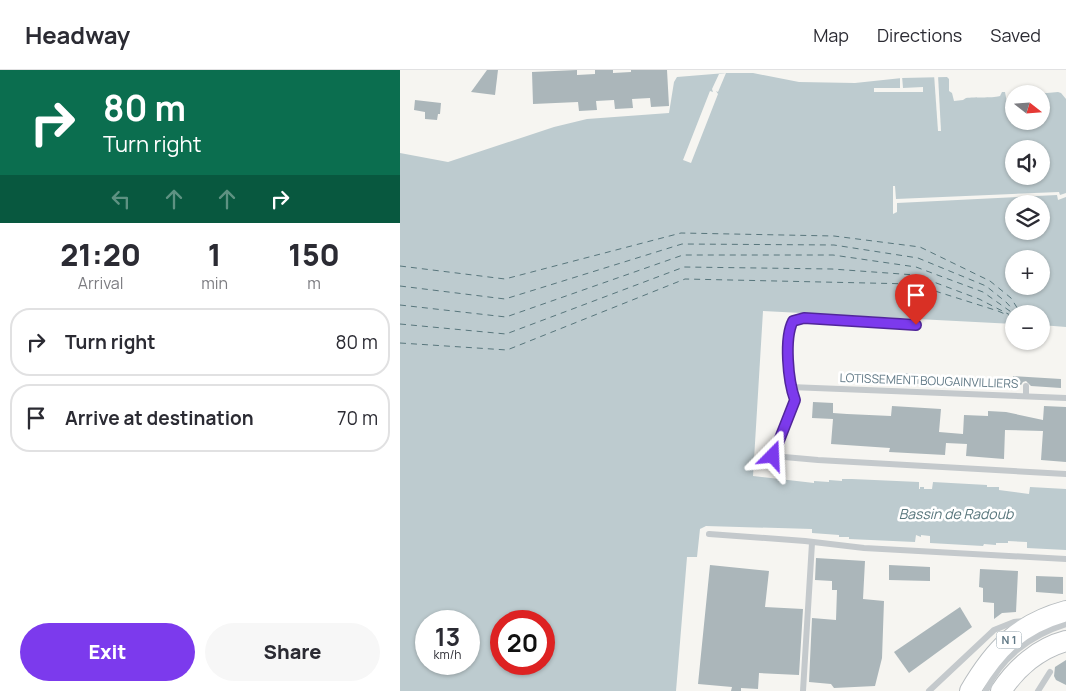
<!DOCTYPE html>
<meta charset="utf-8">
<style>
:root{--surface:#fff;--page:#f7f7f7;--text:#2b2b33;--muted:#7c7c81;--line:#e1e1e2;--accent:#7c3aed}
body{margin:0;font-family:Manrope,sans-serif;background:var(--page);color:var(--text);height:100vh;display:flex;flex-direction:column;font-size:19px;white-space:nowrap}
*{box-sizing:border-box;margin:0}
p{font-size:16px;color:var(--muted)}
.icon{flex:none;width:28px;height:28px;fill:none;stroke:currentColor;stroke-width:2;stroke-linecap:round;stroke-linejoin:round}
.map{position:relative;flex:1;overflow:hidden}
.drawer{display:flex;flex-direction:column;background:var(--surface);width:400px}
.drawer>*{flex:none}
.guide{background:#0b6e4f;color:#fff;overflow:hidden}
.needle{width:32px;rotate:107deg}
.fabs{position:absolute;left:605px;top:15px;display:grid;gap:10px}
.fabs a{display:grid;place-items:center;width:45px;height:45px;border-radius:50%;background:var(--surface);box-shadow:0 1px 4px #0004;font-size:25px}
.speed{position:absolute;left:15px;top:540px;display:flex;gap:10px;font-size:25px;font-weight:700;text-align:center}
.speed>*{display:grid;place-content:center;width:65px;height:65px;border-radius:50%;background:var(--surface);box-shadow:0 1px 4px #0004;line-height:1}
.speed small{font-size:12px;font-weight:400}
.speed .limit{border:8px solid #d22;background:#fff;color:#111}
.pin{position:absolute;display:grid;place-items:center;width:42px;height:42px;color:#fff;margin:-51px -21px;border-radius:50% 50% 50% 0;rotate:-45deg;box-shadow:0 0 5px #0007}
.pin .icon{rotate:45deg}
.me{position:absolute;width:55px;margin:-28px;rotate:21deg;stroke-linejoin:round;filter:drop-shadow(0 0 4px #0008)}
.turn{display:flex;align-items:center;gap:18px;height:105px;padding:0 20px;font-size:22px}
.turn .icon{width:65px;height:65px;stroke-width:2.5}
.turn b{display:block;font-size:35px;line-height:42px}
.lanes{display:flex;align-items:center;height:48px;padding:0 20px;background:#0003;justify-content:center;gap:25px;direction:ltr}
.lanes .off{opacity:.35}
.eta{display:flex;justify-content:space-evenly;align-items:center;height:85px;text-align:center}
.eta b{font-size:30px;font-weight:800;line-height:35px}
.action{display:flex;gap:10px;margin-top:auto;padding:10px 20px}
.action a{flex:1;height:58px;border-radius:30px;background:var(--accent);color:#fff;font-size:20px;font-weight:800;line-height:58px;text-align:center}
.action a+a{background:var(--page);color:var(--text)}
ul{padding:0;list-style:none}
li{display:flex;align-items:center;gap:15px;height:68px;margin:0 10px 8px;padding:0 10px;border:2px solid var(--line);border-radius:20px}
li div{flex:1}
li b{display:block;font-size:19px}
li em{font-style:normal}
header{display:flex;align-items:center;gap:30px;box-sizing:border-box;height:70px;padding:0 25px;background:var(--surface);border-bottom:1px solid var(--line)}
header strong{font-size:24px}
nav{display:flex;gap:28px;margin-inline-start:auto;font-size:18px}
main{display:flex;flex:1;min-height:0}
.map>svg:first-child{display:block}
.water{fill:#bdcbcf;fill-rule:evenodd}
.pier{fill:#f6f5f1}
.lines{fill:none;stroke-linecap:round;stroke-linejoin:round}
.ferry{stroke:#58767c;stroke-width:1;stroke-dasharray:6 5;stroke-linecap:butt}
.building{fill:#abb6ba}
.primary-casing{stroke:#b7bcbf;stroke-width:22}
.service{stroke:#c4c9cc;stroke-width:6}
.primary{stroke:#fff;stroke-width:20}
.route-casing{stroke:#51269a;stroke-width:12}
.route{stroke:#7c3aed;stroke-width:9}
.labels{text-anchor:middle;stroke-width:5;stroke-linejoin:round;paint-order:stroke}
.shield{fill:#fff;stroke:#90a1aa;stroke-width:1}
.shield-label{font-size:11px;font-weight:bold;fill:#617986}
.street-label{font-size:12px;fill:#617986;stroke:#fff}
.water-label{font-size:14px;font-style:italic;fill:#58767c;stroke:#fff}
</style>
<header>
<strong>Headway</strong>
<nav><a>Map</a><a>Directions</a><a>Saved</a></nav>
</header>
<main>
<section class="drawer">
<div class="guide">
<div class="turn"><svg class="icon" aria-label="right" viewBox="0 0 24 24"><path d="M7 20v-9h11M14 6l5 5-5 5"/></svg><div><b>80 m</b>Turn right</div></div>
<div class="lanes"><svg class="icon off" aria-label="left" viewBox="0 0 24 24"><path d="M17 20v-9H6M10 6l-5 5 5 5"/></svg><svg class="icon off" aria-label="ahead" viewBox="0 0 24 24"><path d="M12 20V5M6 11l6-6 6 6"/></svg><svg class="icon off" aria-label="ahead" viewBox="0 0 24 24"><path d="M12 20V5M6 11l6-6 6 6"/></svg><svg class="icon" aria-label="right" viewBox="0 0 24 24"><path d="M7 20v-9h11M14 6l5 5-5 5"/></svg></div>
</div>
<div class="eta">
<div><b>21:20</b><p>Arrival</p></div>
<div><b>1</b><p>min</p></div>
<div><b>150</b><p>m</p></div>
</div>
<ul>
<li><svg class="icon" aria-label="right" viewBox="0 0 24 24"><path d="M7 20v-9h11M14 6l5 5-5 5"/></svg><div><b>Turn right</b></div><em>80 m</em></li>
<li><svg class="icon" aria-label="arrive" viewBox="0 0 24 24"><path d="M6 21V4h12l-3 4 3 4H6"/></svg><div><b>Arrive at destination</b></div><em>70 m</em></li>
</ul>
<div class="action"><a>Exit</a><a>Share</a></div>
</section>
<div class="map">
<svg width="666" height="621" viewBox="0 0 666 621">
<rect width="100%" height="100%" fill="#f6f5f1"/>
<!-- water -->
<path class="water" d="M326,3H353L399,12L455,13L502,8L547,7L549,9V21L552,23L554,31L563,30L566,28C574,27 596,28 600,26L602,22H605L608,38H614V51H641V24H636L658,22L661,23L666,29V257L641,255V244H614V254L363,241L353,406L414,413V411L429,412V410L442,411V409H452L519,412V419H520V417H524V419H532L533,412L587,415V417H599V420L629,424L630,417L666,419V480L627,478V472L608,471V473H596V475L584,474L583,476L530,473V466L521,465V467L516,465L515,472L449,469V467H439V465L412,463V459L306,456L300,459L297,487H287L276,621H0V83L48,92L154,57L187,49L269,43L274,12L277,7ZM614,79H641V106H614ZM614,134H641V161H614ZM614,189H641V216H614ZM26,551H69V594H26ZM101,551H144V594H101Z"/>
<!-- pier -->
<g class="pier">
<path d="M326,3L318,22L316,21L318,24L291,93L283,90L310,21L313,22L312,19L319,4Z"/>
<path d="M534,4L538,5L541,61H538Z"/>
<path d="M500,6H502L503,18L523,17V22H474V18H500Z"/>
<path d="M493,116H495L496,129L659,122L660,125L666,123V127L658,130L657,125L497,133V142L493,144Z"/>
</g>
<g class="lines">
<!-- ferry -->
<g class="ferry">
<path d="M0,196L105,209L281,163L434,166L520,177L590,211L611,228L621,244"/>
<path d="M0,216L105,229L282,174L434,175L518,188L586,216L606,232L617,244"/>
<path d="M0,235L106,247L283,185H433L516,197L583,222L614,244"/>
<path d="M0,254L106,264L284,197L432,199L515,205L579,229L614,247"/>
<path d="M0,273L107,280L285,209L513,214L598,241L614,248"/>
</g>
</g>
<!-- building -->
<g class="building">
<path d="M87,0H98L95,25L71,22Z"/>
<path d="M177,0V5L195,4V0H213V3L231,2V0H267L269,36L251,37L250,28L232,29L233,38L215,39L214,30L196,31L197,40L179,41L178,32L133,34L132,2Z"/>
<path d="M15,30L41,33L40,44H38L37,50L25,49V42L14,40Z"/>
<path d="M498,303L521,304V314L498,313Z"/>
<path d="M613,306L661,309V318L631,316L626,311L623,312L621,315H612Z"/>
<path d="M413,332L433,333V343L447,344L491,346L492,336L541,339L539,362L563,364L564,345L588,346V341L606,342L643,350L644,336L666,337V392L641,390L643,361L605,360L604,389L566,386L567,374L546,373L545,385L489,382L490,378L431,374L433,349L412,348Z"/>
<path d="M416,488L465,491L463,529L484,531L482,588L475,616L434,618L431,614L409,612L412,548L436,550L437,520H432V511L415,510Z"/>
<path d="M310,495L369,501L365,537L403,539L399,605L359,603L358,619L341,618V621H331L332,617L298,614Z"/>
<path d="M489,495L530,497V511L489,510Z"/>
<path d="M580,499L618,501L616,542L602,543L594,549V533L583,532V518L579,517Z"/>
<path d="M636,506L663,507V524L636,522Z"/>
<path d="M560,537L572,557L509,603L494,582Z"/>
<path d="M666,590V615L656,610L654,606L655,597Z"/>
</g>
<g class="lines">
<!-- primary casing -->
<g class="primary-casing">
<g id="primary">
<path d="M570,621C594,580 618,554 666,541"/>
<path d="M601,621C616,598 639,578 666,571"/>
</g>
</g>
<!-- service -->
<g class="service">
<path d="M516,255L404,248L393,251C384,268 388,311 395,330L373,386L418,390L666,404"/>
<path d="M390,317L666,328"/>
<path d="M626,326V316"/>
<path d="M309,464L405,471L464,478L666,489"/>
<path d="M403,621L412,473"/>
<path d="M529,621L594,560L614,552L625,551"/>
<path d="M586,621C601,587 631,565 666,554"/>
<path d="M638,621L650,602"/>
</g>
<!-- primary -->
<use href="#primary" class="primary"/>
</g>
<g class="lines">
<!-- route casing -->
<g class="route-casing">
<path id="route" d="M373,386L395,330C388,311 384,268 393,251L404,248L516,255"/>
</g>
<!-- route -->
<use href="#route" class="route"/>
</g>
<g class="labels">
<!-- shield labels -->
<rect class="shield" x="596.5" y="561.5" width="25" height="17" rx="4"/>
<g class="shield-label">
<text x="609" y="574">N 1</text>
</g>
<!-- street labels -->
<g class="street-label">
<text transform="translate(529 311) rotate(2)" y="4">LOTISSEMENT BOUGAINVILLIERS</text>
</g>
<!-- water labels -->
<g class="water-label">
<text x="556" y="449">Bassin de Radoub</text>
</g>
</g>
</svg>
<div class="fabs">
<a><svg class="needle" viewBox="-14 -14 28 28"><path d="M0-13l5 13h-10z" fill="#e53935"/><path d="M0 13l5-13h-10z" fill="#7c7c81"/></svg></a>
<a><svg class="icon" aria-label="sound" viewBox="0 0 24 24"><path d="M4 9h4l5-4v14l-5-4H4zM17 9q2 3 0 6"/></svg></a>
<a><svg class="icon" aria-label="layers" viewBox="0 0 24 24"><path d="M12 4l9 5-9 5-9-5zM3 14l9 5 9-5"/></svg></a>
<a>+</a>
<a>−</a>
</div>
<div class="speed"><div>13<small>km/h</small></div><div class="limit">20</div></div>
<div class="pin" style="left:516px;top:255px;background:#d93025"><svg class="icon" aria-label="arrive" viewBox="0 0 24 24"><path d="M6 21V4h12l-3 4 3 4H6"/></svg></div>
<svg class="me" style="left:373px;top:386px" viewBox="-20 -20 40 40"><path d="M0-17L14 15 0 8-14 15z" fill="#7c3aed" stroke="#fff" stroke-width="4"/></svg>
</div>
</main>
